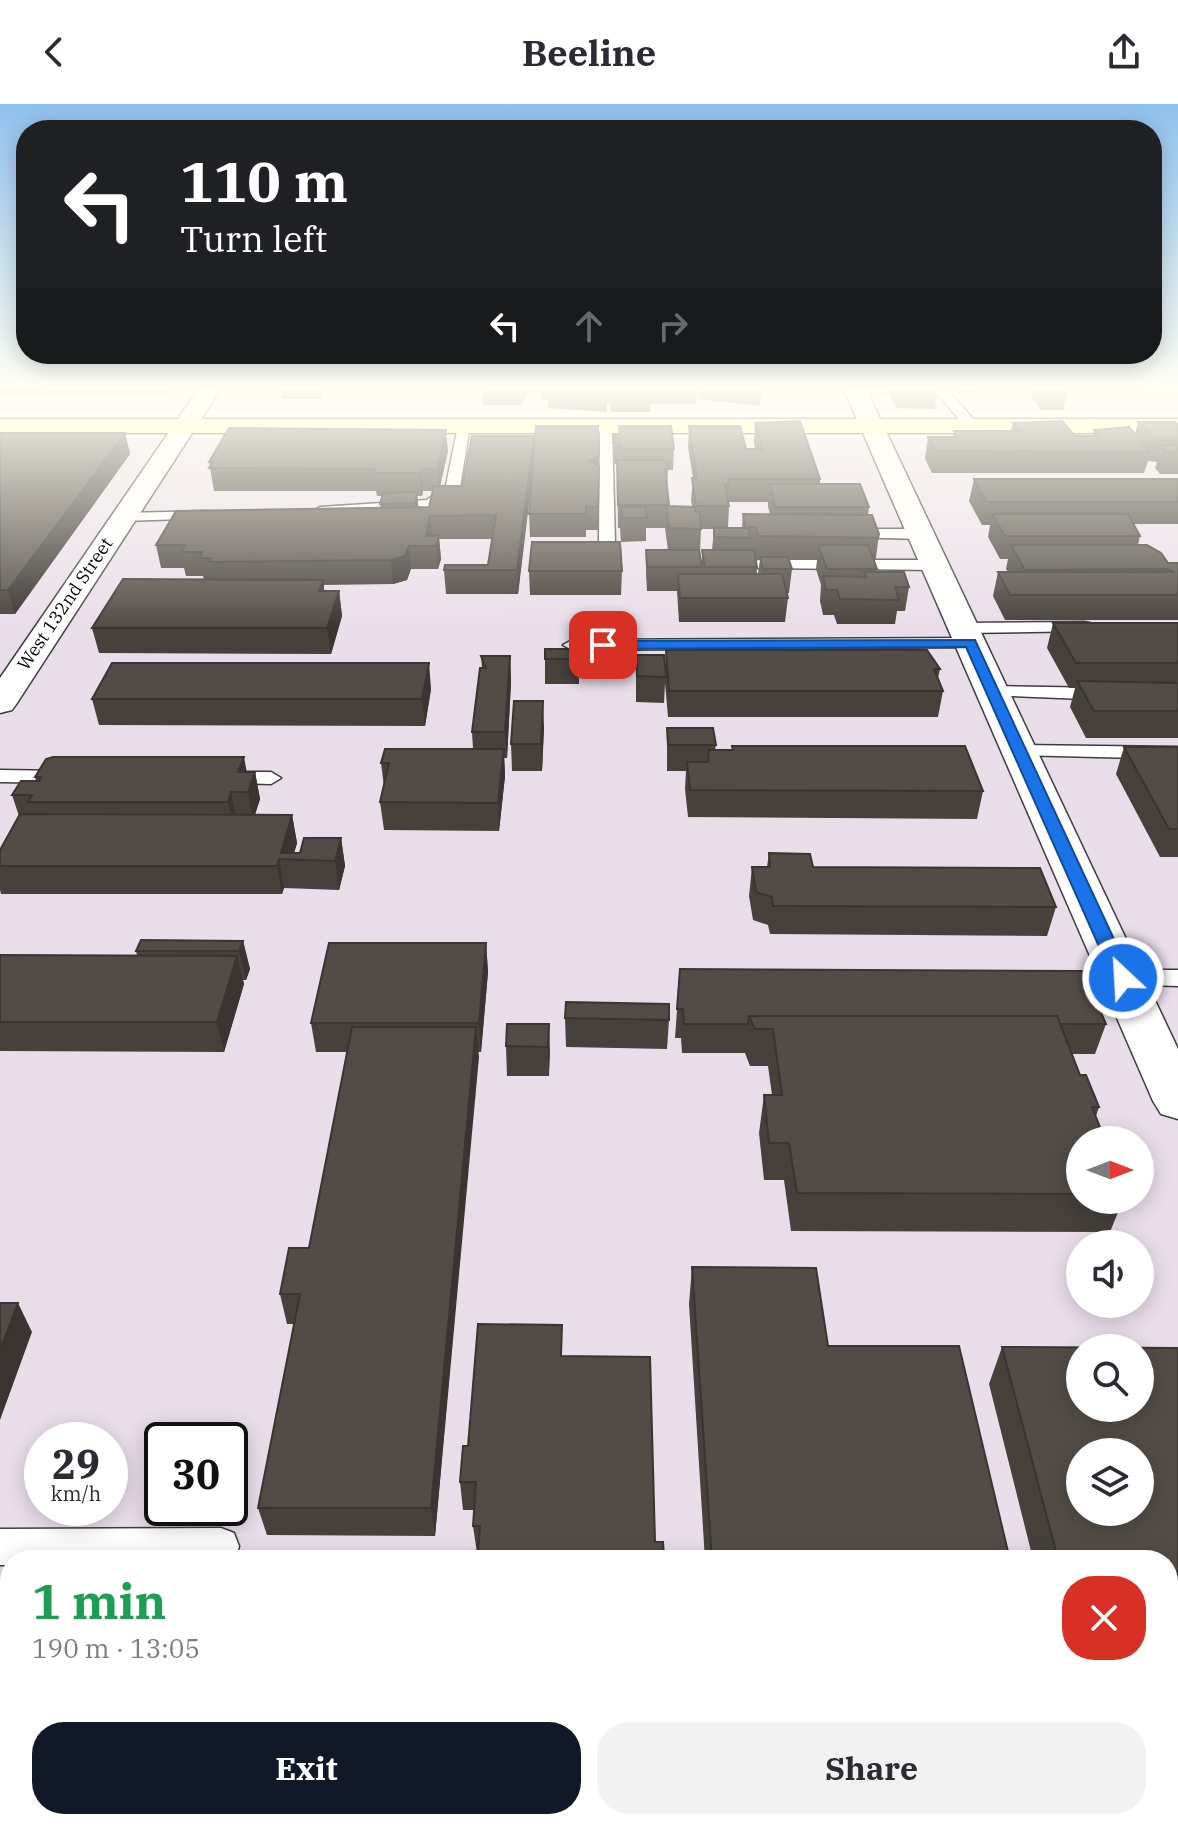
<!DOCTYPE html>
<meta charset="utf-8">
<style>
:root{--surface:#fff;--page:#f2f2f3;--text:#2b2b33;--muted:#7c7c81;--accent:#111827}
body{margin:0;font-family:"IBM Plex Serif",serif;background:var(--page);color:var(--text);height:100vh;display:flex;flex-direction:column;font-size:30px;white-space:nowrap}
*{box-sizing:border-box;margin:0}
p{font-size:26px;color:var(--muted)}
.icon{flex:none;width:44px;height:44px;fill:none;stroke:currentColor;stroke-width:2;stroke-linecap:round;stroke-linejoin:round}
.map{position:relative;flex:1;overflow:hidden}
.drawer{position:absolute;left:0px;top:1446px;width:1178px;height:280px;display:flex;flex-direction:column;background:var(--surface);border-radius:32px 32px 0 0;box-shadow:0 4px 20px #0003}
.drawer>*{flex:none}
.guide{position:absolute;left:16px;top:16px;width:1146px;height:244px;border-radius:32px;box-shadow:0 4px 20px #0003;background:#202124;color:#fff;overflow:hidden}
.needle{width:52px;rotate:90deg}
.controls{position:absolute;left:1066px;top:1022px;display:grid;gap:16px}
.controls a{display:grid;place-items:center;width:88px;height:88px;border-radius:50%;background:var(--surface);box-shadow:0 4px 20px #0003;font-size:40px}
.speed{position:absolute;left:24px;top:1318px;display:flex;gap:16px;font-size:40px;font-weight:700;text-align:center}
.speed>*{display:grid;place-content:center;width:104px;height:104px;border-radius:50%;background:var(--surface);box-shadow:0 4px 20px #0003;line-height:1}
.speed small{font-size:20px;font-weight:400}
.speed .limit{border:4px solid #111;border-radius:12px;background:#fff;color:#111}
.pin{position:absolute;display:grid;place-items:center;width:68px;height:68px;color:#fff;margin:-34px;border-radius:16px;box-shadow:0 4px 12px #0006}
.me{position:absolute;width:88px;margin:-44px;rotate:335deg;stroke-linejoin:round;filter:drop-shadow(0 0 6px #0008)}
.turn{display:flex;align-items:center;gap:28px;height:168px;padding:0 32px;font-size:36px}
.turn .icon{width:104px;height:104px;stroke-width:2.5}
.turn b{display:block;font-size:56px;line-height:68px}
.lanes{display:flex;align-items:center;height:76px;padding:0 32px;background:#0003;justify-content:center;gap:40px;direction:ltr}
.lanes .off{opacity:.35}
.round{display:grid;place-items:center;flex:none;width:84px;height:84px;border-radius:32px;background:var(--page)}
.overview{display:flex;align-items:center;justify-content:space-between;height:136px;padding:0 32px}
h1{font-size:48px;font-weight:800;line-height:60px;color:#1e9e55}
.button{display:flex;gap:16px;margin-top:auto;padding:16px 32px}
.button a{flex:1;height:92px;border-radius:32px;background:var(--accent);color:#fff;font-size:32px;font-weight:800;line-height:92px;text-align:center}
.button a+a{background:var(--page);color:var(--text)}
header{display:flex;justify-content:space-between;align-items:center;height:104px;padding:0 32px;background:var(--surface);font-size:36px;font-weight:800}
.map>svg:first-child{display:block}
.industrial{fill:#eaddea;fill-rule:evenodd}
.lines{fill:none;stroke-linecap:round;stroke-linejoin:round}
.service-casing{stroke:#3d3d3d;stroke-width:3}
.minor-casing{stroke:#3d3d3d;stroke-width:3}
.tertiary-casing{stroke:#3d3d3d;stroke-width:3}
.secondary-casing{stroke:#2c2c2c;stroke-width:3}
.service{fill:#fff;fill-rule:evenodd}
.minor{fill:#fff;fill-rule:evenodd}
.tertiary{fill:#fff;fill-rule:evenodd}
.secondary{fill:#fffda2;fill-rule:evenodd}
.wall{fill:#47413c;fill-rule:evenodd}
.shaded-wall{fill:#3a3531}
.building{fill:#534c46;stroke:#3a3531;stroke-width:2;fill-rule:evenodd}
.route{fill:#1a73e8;stroke:#114b97;stroke-width:2}
.labels{text-anchor:middle;stroke-width:8;stroke-linejoin:round;paint-order:stroke}
.far-street-label{font-size:18px;fill:#0a0a0a;stroke:#fff}
</style>
<header><svg class="icon" aria-label="back" viewBox="0 0 24 24"><path d="M15 5l-7 7 7 7"/></svg>Beeline<svg class="icon" aria-label="share" viewBox="0 0 24 24"><path d="M12 15V3M7 8l5-5 5 5M5 13v7h14v-7"/></svg></header>
<div class="map">
<svg width="1178" height="1726" viewBox="0 0 1178 1726">
<rect width="100%" height="100%" fill="#fffde7"/>
<!-- industrial -->
<g class="industrial">
<rect x="0" y="283" width="1178" height="24"/>
<path d="M0,334H1178V1544H1168V1456H10V1541H0ZM1080,1036H1140V1096H1080ZM1080,1140H1140V1200H1080ZM1080,1244H1140V1304H1080ZM42,1336H110V1404H42ZM162,1336H230V1404H162ZM1080,1348H1140V1408H1080Z"/>
</g>
<g class="lines">
<!-- service casing -->
<g class="service-casing">
<g id="service">
<path d="M945,283L977,319V325H967L938,290L854,288L848,284Z"/>
<path d="M464,318L470,322L460,383L431,404L320,411L313,407L320,403L427,396L446,381L458,322Z"/>
<path d="M606,318L612,322L615,439L607,444L599,439L600,322Z"/>
<path d="M207,407L214,411L212,414L124,417L117,413L124,409Z"/>
<path d="M848,425H922L930,430L922,435L843,433V427Z"/>
<path d="M759,456H935L943,461L935,466L753,464V458Z"/>
<path d="M1084,518L1090,519V527L964,529L956,524L964,519Z"/>
<path d="M971,534L977,535V543L572,546L563,541L572,536Z"/>
<path d="M993,582L1108,584L1117,590L1108,596L987,591L984,587Z"/>
<path d="M1020,641L1178,643V655L1013,651L1010,647L1013,643Z"/>
<path d="M0,666L66,667L76,673L66,679L0,678Z"/>
<path d="M222,668H271L281,674L271,680L215,678L212,674Z"/>
<path d="M1123,866H1178V882L1114,880L1111,874L1114,868Z"/>
<path d="M221,1424L234,1429L239,1442L236,1456H10V1461H0V1425Z"/>
</g>
</g>
<!-- minor casing -->
<g class="minor-casing">
<g id="minor">
<path d="M200,283H222L17,599L12,606L0,609V574Z"/>
<path d="M843,283H865L1178,945V1015L1161,1010L1153,997Z"/>
</g>
</g>
<!-- tertiary casing -->
<g class="tertiary-casing">
<g id="tertiary">
<path d="M10,1617V1691L0,1692V1618Z"/>
<rect x="1168" y="1624" width="10" height="74"/>
</g>
</g>
<!-- secondary casing -->
<g class="secondary-casing">
<rect id="secondary" x="0" y="315" width="1178" height="14"/>
</g>
<!-- service -->
<use href="#service" class="service"/>
<!-- minor -->
<use href="#minor" class="minor"/>
<!-- tertiary -->
<use href="#tertiary" class="tertiary"/>
<!-- secondary -->
<use href="#secondary" class="secondary"/>
</g>
<!-- wall -->
<g class="wall">
<path d="M0,283H174L169,290H0Z"/>
<path d="M280,283H325L326,285L320,295H282Z"/>
<path d="M482,283H697L696,300H650V308H611L610,299H607V308L548,304V296H542L541,287L528,290L521,301H483Z"/>
<path d="M700,283H762L760,302L699,295Z"/>
<path d="M890,283H937L938,285L935,305L896,304L889,289Z"/>
<path d="M955,283H982L981,289H958Z"/>
<path d="M1033,283H1066L1068,285L1063,306H1041L1031,292Z"/>
<path d="M1138,318L1178,321V370H1160L1155,364L1157,358L1148,357L1144,369H932L925,355L928,333H953L954,327H1011L1013,319L1075,332H1092L1094,326L1135,330Z"/>
<path d="M755,319L820,375V380L869,403L868,411L879,430L876,454L874,457L877,465L876,468L909,483L905,507H897L895,520H837L834,511H823L820,497L821,481L816,465L817,456H789L792,465L789,489H786L788,494L785,518H679L677,487H647L646,470V446H668L665,424H646V437L621,438L620,424H618L617,360H613V331L674,345L673,366H668L667,387L669,402L692,403L691,396L693,374L688,343L689,322L746,345H755L754,340ZM729,398H768V403L770,410H743L742,424H728L729,402ZM701,425H714L712,446H702V462L700,448ZM756,455H760L758,470H757Z"/>
<path d="M598,322V426H586V433H530L529,410L533,368L518,490H446L444,466L488,461L492,435H439L441,455L438,465H411L407,476L393,480L324,481V487H339L342,512L331,550L99,549L92,524L204,476L203,472H186L184,464H161L156,441L380,404L382,392H377L376,387H214L209,358L448,347L440,382H462L534,349ZM423,387H432L429,403H418L417,392H422Z"/>
<path d="M0,329H125L130,350L15,510H0Z"/>
<path d="M974,375H1178V420H1134L1140,432L1138,441L1168,459H1178V516H1005L993,492L998,468H1008L1006,465L1008,455H1000L988,433L990,421H982L969,397Z"/>
<path d="M529,467H622L621,491H530Z"/>
<path d="M1053,519H1178V634H1086L1070,603L1075,584H1069L1047,544Z"/>
<path d="M579,545V580H545V555Z"/>
<path d="M666,546L940,565L938,574L943,587L938,613H668L665,579L664,599L636,598V551L665,564Z"/>
<path d="M481,552H510L511,578L507,654H504L505,672L499,727L384,726L380,698L384,683L381,659L473,645L472,628L482,564Z"/>
<path d="M431,585L425,622L99,621L92,595Z"/>
<path d="M544,623L542,667H512L511,640Z"/>
<path d="M667,624L716,641L715,646H732V642L983,687L977,715L688,713L685,685L686,667H667Z"/>
<path d="M1124,643H1178V753H1160L1116,670Z"/>
<path d="M255,668L260,695L255,711H292L297,739L294,749H300L341,734L345,762L339,786L284,784L282,790H1L0,786V746L19,712L12,691L36,677L35,673Z"/>
<path d="M769,749L813,763L1056,803L1047,832L770,830L768,821L753,816L749,792L752,763H767Z"/>
<path d="M243,837L250,865L246,876H243L244,880L224,948L0,947V851H137L136,847Z"/>
<path d="M486,839L488,868L481,948H478L435,1432L267,1431L258,1404L294,1220H287L280,1190L309,1144L348,948H316L311,919Z"/>
<path d="M680,865L1106,920L1095,950H1072L1080,971L1099,1003L1096,1012L1080,1036V1096H1123L1110,1128L791,1127L784,1076H764L759,1029L764,991H772L768,962H750L745,949H682L681,934H675Z"/>
<path d="M565,914L669,916L667,945L566,943Z"/>
<path d="M549,920V972H507L506,942Z"/>
<path d="M692,1163L828,1242L1010,1456H705L689,1200Z"/>
<path d="M1002,1243L1178,1244V1543H1168V1456H1022L1033,1455L989,1280Z"/>
<path d="M563,1252L655,1438H663L664,1456H477V1449L473,1422L474,1406H463L460,1378L468,1342Z"/>
</g>
<!-- shaded-wall -->
<g class="shaded-wall">
<path d="M167,283H174L169,290Z"/>
<path d="M319,283H325L326,285L320,295Z"/>
<path d="M520,283H541V287L528,290L521,301Z"/>
<path d="M446,326L448,347L439,387L437,365Z"/>
<path d="M125,329L130,350L15,510L8,486Z"/>
<path d="M534,332V353L518,490L517,466Z"/>
<path d="M599,352V374L589,357Z"/>
<path d="M421,365L423,387L422,392L420,369Z"/>
<path d="M417,388L419,411L417,422L415,399Z"/>
<path d="M430,412L432,435L426,432Z"/>
<path d="M439,432L441,455L438,465L436,442Z"/>
<path d="M409,442L411,465L407,476L393,480L391,456Z"/>
<path d="M323,476L326,500L319,487Z"/>
<path d="M339,487L342,512L331,550L327,524Z"/>
<path d="M510,552L511,578L507,654L505,628Z"/>
<path d="M429,559L431,585L425,622L422,595Z"/>
<path d="M543,597L544,623L542,667L541,640Z"/>
<path d="M504,645L505,672L499,727L498,699Z"/>
<path d="M244,653L249,680L238,668Z"/>
<path d="M255,668L260,695L253,716L248,688Z"/>
<path d="M231,688L237,716L234,726L228,698Z"/>
<path d="M292,711L297,739L292,756L281,749Z"/>
<path d="M341,734L345,762L339,786L335,757Z"/>
<path d="M279,755L284,784L282,790L277,762Z"/>
<path d="M243,837L250,865L246,876L239,847Z"/>
<path d="M486,839L488,868L481,948L479,919Z"/>
<path d="M237,852L244,880L224,948L217,918Z"/>
<path d="M549,920L550,949L549,972L548,943Z"/>
<path d="M476,923L479,953L435,1432L431,1404Z"/>
<path d="M18,1199L32,1228L0,1316V1246Z"/>
</g>
<!-- building -->
<g class="building">
<path d="M548,283H607V288L547,284Z"/>
<path d="M610,283H650V287H611Z"/>
<path d="M899,283H937L938,285L899,284Z"/>
<path d="M1044,283H1066L1068,285H1045Z"/>
<path d="M800,317L820,375H728L729,380H725L729,402H696L692,374H697L689,322H740L746,345H763L755,319Z"/>
<path d="M1062,317L1075,332H1099L1094,326L1129,323L1150,348L936,347L928,333H958L954,327H1020L1013,319Z"/>
<path d="M1138,318H1175L1178,321V336H1154Z"/>
<path d="M536,322H598L599,352L589,357L599,362L598,403H586V410H529Z"/>
<path d="M619,322H671L674,345H620V339H613V331H620Z"/>
<path d="M229,324L446,326L437,365H421L420,369H375L374,365L209,364L213,358H209Z"/>
<path d="M0,329H125L8,486H0Z"/>
<path d="M472,332H534L517,466H444L445,461H488L496,411L430,412L426,432H439L436,442H409L405,452L391,456L209,458L211,454H200L202,448H181L185,441H156L176,407L429,403L434,382H462Z"/>
<path d="M1178,340V348H1166L1161,342Z"/>
<path d="M617,356H664L669,365H665L669,401H618Z"/>
<path d="M974,375H1178V398H986Z"/>
<path d="M770,380H860L869,403H775Z"/>
<path d="M417,388L415,399L380,400L383,389Z"/>
<path d="M666,402L695,403V408H700L701,425L669,424Z"/>
<path d="M621,403H645L647,414H622Z"/>
<path d="M743,410L872,411L879,430L878,434L758,432L756,423H745Z"/>
<path d="M992,410H1128L1140,432H1005Z"/>
<path d="M714,424H749L750,434L714,433Z"/>
<path d="M532,438H620L622,467H529Z"/>
<path d="M818,441H868L877,465H827Z"/>
<path d="M1011,441H1147L1161,449L1168,459H1178V491H1010L998,468H1175L1165,465L1025,466Z"/>
<path d="M646,446H699L702,463H647Z"/>
<path d="M702,446H754L757,463H705Z"/>
<path d="M760,453H788L792,465H763Z"/>
<path d="M864,468H904L909,483H895L899,496L840,495L837,486H826L823,472L866,473Z"/>
<path d="M678,470H782L788,494H680Z"/>
<path d="M123,475L323,476L319,487H339L327,524H92Z"/>
<path d="M1053,519H1178V559H1076Z"/>
<rect x="545" y="545" width="34" height="10"/>
<path d="M666,546H927L940,565H934L943,587H669Z"/>
<path d="M636,551H664L666,573L637,572Z"/>
<path d="M481,552H510L505,628H472L480,564H486Z"/>
<path d="M112,559H429L422,595H92Z"/>
<path d="M1077,577L1178,579V607H1094Z"/>
<path d="M514,597H543L541,640H511Z"/>
<path d="M667,624H713L716,641H668Z"/>
<path d="M732,642H965L983,687L690,686L687,658H708L709,646H733Z"/>
<path d="M1124,643H1178V725H1169Z"/>
<path d="M385,645H504L498,699L380,698L389,659H381Z"/>
<path d="M53,653H244L238,668H255L248,688H231L228,698H28L32,691H12L21,677H39L41,673H35L46,655Z"/>
<path d="M20,710L292,711L281,749H300L304,734H341L335,757L279,755L277,762H0V746Z"/>
<path d="M769,749L810,750L813,763L1040,764L1056,803L773,802L772,793L756,788L752,763H770Z"/>
<path d="M141,836L243,837L239,847H136Z"/>
<path d="M329,839H486L479,919H311Z"/>
<path d="M0,851L237,852L217,918H0Z"/>
<path d="M680,865L1083,867L1106,920H1060L1057,912H749L748,920H684L683,905H677Z"/>
<path d="M566,898L669,900V916L565,914Z"/>
<path d="M749,912H1057L1080,971H1086L1099,1003H1092L1105,1036H1080V1090L797,1089L789,1039H769L764,991H782L773,925H755Z"/>
<path d="M507,920H549L548,943L506,942Z"/>
<path d="M352,923H476L431,1404H258L300,1190H280L289,1144H309Z"/>
<path d="M692,1163L816,1164L828,1242H959L1010,1456H712Z"/>
<path d="M0,1199H18L0,1246Z"/>
<path d="M478,1220L562,1221L561,1252L650,1253L655,1438H663L664,1452L659,1456H477L480,1422H473L476,1378H460L463,1342H468Z"/>
<path d="M1002,1243L1178,1244V1510H1168V1456H1023V1455H1058ZM1080,1244H1140V1304H1080ZM1080,1348H1140V1408H1080Z"/>
</g>
<!-- sky -->
<linearGradient id="sky" x2="0" y2="1"><stop stop-color="#8fc1ee"/><stop offset="0.54" stop-color="#fffef4"/><stop offset="1" stop-color="#fffef4" stop-opacity="0"/></linearGradient>
<rect width="1178" height="525" fill="url(#sky)"/>
<!-- route -->
<path class="route" d="M975,536L1132,874L1129,878H1116L1113,874L966,543L603,545L596,541L603,537Z"/>
<g class="labels">
<!-- far-street labels -->
<g class="far-street-label">
<text transform="translate(65 500) rotate(-56)" y="6">West 132nd Street</text>
</g>
</g>
</svg>
<div class="controls">
<a><svg class="needle" viewBox="-14 -14 28 28"><path d="M0-13l5 13h-10z" fill="#e53935"/><path d="M0 13l5-13h-10z" fill="#7c7c81"/></svg></a>
<a><svg class="icon" aria-label="sound" viewBox="0 0 24 24"><path d="M4 9h4l5-4v14l-5-4H4zM17 9q2 3 0 6"/></svg></a>
<a><svg class="icon" aria-label="search" viewBox="0 0 24 24"><circle cx="10" cy="10" r="6"/><path d="M15 15l6 6"/></svg></a>
<a><svg class="icon" aria-label="layers" viewBox="0 0 24 24"><path d="M12 4l9 5-9 5-9-5zM3 14l9 5 9-5"/></svg></a>
</div>
<div class="speed"><div>29<small>km/h</small></div><div class="limit">30</div></div>
<div class="pin" style="left:603px;top:541px;background:#d93025"><svg class="icon" aria-label="arrive" viewBox="0 0 24 24"><path d="M6 21V4h12l-3 4 3 4H6"/></svg></div>
<svg class="me" style="left:1123px;top:874px" viewBox="-20 -20 40 40"><circle r="17" fill="#1a73e8" stroke="#fff" stroke-width="3"/><path d="M0-11L8 9 0 5-8 9z" fill="#fff"/></svg>
<div class="guide">
<div class="turn"><svg class="icon" aria-label="left" viewBox="0 0 24 24"><path d="M17 20v-9H6M10 6l-5 5 5 5"/></svg><div><b>110 m</b>Turn left</div></div>
<div class="lanes"><svg class="icon" aria-label="left" viewBox="0 0 24 24"><path d="M17 20v-9H6M10 6l-5 5 5 5"/></svg><svg class="icon off" aria-label="ahead" viewBox="0 0 24 24"><path d="M12 20V5M6 11l6-6 6 6"/></svg><svg class="icon off" aria-label="right" viewBox="0 0 24 24"><path d="M7 20v-9h11M14 6l5 5-5 5"/></svg></div>
</div>
<section class="drawer">
<div class="overview"><div><h1>1 min</h1><p>190 m · 13:05</p></div><a class="round" style="background:#d93025;color:#fff"><svg class="icon" aria-label="close" viewBox="0 0 24 24"><path d="M6 6l12 12M18 6L6 18"/></svg></a></div>
<div class="button"><a>Exit</a><a>Share</a></div>
</section>
</div>
